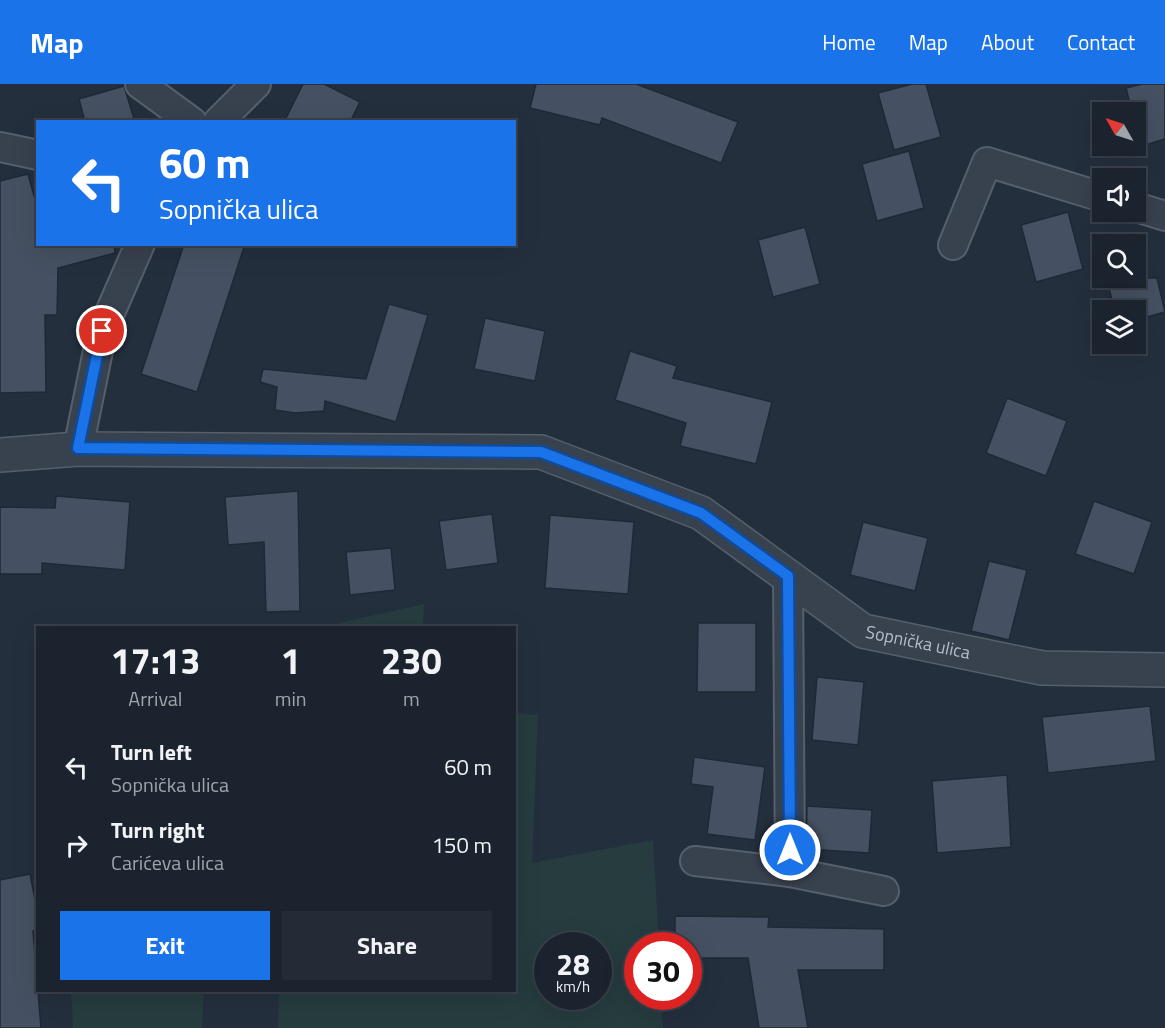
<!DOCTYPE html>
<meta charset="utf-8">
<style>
:root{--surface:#1b232e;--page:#242b36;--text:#f1f3f6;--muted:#a0a4aa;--line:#39404a;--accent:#1a73e8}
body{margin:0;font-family:"Titillium Web",sans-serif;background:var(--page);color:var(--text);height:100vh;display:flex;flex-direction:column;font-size:22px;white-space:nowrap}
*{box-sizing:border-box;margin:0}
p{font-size:20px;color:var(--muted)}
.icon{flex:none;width:33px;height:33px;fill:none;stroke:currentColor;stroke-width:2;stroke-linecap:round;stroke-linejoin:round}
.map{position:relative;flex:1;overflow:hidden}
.details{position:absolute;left:36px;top:542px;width:480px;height:366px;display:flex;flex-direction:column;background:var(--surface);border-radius:0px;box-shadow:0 6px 24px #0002,0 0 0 2px var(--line)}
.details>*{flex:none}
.guide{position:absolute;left:36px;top:36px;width:480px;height:126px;border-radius:0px;box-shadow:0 6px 24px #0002,0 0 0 2px var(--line);background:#1a73e8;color:#fff;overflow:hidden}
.needle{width:39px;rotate:309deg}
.fabs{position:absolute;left:1092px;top:18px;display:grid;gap:12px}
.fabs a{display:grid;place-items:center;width:54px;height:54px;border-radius:0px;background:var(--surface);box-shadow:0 6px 24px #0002,0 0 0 2px var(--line);font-size:30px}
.speed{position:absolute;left:534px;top:848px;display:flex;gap:12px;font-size:30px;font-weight:700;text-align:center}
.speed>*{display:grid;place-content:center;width:78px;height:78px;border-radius:50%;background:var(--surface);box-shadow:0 6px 24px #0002,0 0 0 2px var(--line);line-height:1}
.speed small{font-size:15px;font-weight:400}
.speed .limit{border:9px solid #d22;background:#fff;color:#111}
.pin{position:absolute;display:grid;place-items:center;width:51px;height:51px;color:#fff;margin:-26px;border:3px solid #fff;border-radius:50%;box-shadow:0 2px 6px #0007}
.me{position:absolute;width:66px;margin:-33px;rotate:0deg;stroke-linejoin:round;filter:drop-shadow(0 0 4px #0008)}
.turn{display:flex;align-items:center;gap:21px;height:126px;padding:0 24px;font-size:27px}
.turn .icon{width:78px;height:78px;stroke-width:2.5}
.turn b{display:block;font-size:42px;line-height:51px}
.eta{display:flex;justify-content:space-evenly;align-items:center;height:102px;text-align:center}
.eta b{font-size:36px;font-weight:700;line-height:42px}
.cta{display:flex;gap:12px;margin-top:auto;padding:12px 24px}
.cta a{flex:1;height:69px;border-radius:0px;background:var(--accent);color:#fff;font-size:24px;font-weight:700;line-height:69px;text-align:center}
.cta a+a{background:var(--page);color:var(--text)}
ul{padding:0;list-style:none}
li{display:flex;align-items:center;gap:18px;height:78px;padding:0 24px}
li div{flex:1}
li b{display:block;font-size:22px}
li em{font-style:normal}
header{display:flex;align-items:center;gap:36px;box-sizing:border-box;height:84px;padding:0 30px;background:var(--accent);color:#fff}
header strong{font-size:28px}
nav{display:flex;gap:33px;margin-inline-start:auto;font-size:21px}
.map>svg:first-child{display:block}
.green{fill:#263c3f;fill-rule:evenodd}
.building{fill:#455162;stroke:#1f2835;stroke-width:1.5}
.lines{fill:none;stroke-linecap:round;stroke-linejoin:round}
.minor-casing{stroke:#565f6c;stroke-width:32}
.tertiary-casing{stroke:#565f6c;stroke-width:36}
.minor{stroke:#38414e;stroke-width:28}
.tertiary{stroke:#38414e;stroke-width:33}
.route-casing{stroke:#114b97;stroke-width:15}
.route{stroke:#1a73e8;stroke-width:10}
.labels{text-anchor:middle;stroke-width:6;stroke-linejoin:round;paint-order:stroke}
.street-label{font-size:18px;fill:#b4bcc9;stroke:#1d2633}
</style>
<header>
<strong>Map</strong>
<nav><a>Home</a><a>Map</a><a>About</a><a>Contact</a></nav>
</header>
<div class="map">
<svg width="1165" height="944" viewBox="0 0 1165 944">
<rect width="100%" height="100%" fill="#242f3e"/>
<!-- green -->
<g class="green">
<path d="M424,520L423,543H321Z"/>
<path d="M515,629L538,631L532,779L653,756L659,861H638V912H661L663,944H278L279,906H514ZM548,861H598V912H548Z"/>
<path d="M71,906H204L202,944H73Z"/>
</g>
<!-- building -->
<g class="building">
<path d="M303,0H324L360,18L350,38H284Z"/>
<path d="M536,0H636L738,38L721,79L602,34L600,41L530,24Z"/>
<path d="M912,0H926L941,53L894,66L878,9Z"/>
<path d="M1142,0H1165V55L1142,62L1136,40V28H1132L1126,4Z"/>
<path d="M124,2L135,38H85L79,15Z"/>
<path d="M909,67L924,124L877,137L862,80Z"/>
<path d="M28,90L38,126V160H114L115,169L58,184L57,231H45L46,308L0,309V97Z"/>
<path d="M1068,128L1083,185L1036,198L1021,141Z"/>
<path d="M805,143L820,200L773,213L758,156Z"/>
<path d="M184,160H245L197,308L141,290Z"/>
<path d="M1106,194H1157L1165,228L1136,236V226H1115Z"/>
<path d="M389,220L428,231L396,338L325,317L324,327L295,329L275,326L277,303L260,298L263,285L366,295Z"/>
<path d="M485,234L545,247L535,297L474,285Z"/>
<path d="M630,267L677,282L673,294L772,318L756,380L680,362L686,339L615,316Z"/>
<path d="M1007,314L1067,337L1046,392L986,369Z"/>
<path d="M298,407L300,527L266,528L264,458L228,461L225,413Z"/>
<path d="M56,412L130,418L125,486L42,479V490H0V423L55,424Z"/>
<path d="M1094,417L1152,438L1134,490L1075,470Z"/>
<path d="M492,430L498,479L446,486L439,437Z"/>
<path d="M550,431L634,438L628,510L545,504Z"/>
<path d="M863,438L928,454L915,507L850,491Z"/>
<path d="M391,464L395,506L350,511L346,468Z"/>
<path d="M989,477L1027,486L1009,556L971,547Z"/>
<path d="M698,539H756V608H697Z"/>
<path d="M817,593L864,598L858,661L812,656Z"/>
<path d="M1150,622L1156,677L1048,689L1042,633Z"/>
<path d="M694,673L765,683L755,756L707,750L713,703L691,700Z"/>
<path d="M1007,691L1011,763L937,769L932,697Z"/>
<path d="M807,722L872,726L869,769L806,765Z"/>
<path d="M30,790L38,831V846L33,847L41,944H0V796Z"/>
<path d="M675,832L769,833L768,843L884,845V886H798L808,944H759L748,874H688V861H675Z"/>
</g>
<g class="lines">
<!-- minor casing -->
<g class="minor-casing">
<g id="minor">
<path d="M140,0L192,38"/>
<path d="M218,38L256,0"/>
<path d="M0,63L38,71"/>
<path d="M1136,123L1165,132"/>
<path d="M953,161L987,78L1102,113"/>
<path d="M78,365L102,247L140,160"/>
<path d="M788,492L790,788"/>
<path d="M695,777L790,788L884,807"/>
</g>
</g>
<!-- tertiary casing -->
<g class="tertiary-casing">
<g id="tertiary">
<path id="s1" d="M0,371L78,365L541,368L701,429L863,547L1042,584L1165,586"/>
</g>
</g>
<!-- minor -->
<use href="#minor" class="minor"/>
<!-- tertiary -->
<use href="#tertiary" class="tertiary"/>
</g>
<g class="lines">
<!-- route casing -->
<g class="route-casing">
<path id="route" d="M102,247L78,364L541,368L701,429L788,492L790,766"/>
</g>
<!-- route -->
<use href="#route" class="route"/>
</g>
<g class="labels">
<!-- street labels -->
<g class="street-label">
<text dy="6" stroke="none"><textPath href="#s1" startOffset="969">Sopnička ulica</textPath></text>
</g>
</g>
</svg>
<div class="fabs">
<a><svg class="needle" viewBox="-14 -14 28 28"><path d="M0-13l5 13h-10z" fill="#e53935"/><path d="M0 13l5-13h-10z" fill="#a0a4aa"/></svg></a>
<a><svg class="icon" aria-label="sound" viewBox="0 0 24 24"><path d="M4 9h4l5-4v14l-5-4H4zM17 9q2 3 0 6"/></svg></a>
<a><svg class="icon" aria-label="search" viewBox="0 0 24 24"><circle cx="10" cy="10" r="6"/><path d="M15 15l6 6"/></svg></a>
<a><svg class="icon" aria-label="layers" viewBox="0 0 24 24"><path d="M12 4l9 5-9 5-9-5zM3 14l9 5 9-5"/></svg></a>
</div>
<div class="speed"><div>28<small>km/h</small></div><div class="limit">30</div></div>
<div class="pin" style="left:102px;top:247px;background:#d93025"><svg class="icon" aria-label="arrive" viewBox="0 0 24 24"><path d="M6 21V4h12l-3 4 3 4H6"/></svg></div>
<svg class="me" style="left:790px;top:766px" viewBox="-20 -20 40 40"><circle r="17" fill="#1a73e8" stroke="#fff" stroke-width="3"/><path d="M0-11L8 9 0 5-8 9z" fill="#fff"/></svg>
<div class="guide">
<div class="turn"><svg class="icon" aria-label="left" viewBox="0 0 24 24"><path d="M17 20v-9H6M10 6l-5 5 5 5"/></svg><div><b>60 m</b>Sopnička ulica</div></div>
</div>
<section class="details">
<div class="eta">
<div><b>17:13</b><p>Arrival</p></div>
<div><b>1</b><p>min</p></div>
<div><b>230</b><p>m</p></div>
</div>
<ul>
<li><svg class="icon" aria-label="left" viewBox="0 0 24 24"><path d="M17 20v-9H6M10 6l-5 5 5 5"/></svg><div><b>Turn left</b><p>Sopnička ulica</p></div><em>60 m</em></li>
<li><svg class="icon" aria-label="right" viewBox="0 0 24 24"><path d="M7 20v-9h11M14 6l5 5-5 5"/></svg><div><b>Turn right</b><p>Carićeva ulica</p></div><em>150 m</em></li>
</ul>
<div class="cta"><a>Exit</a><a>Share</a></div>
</section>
</div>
